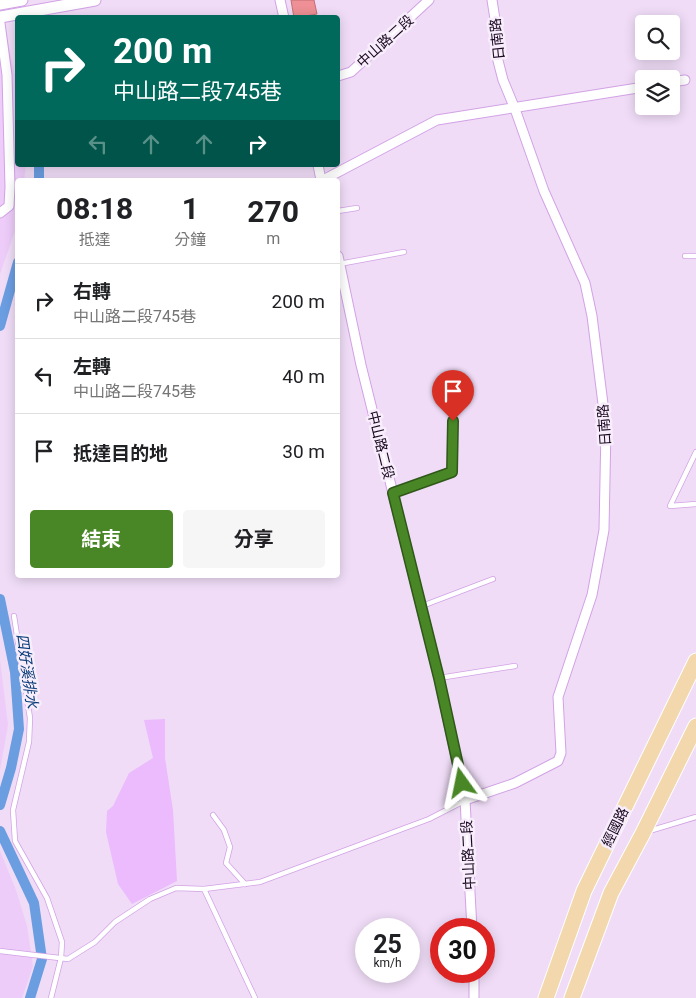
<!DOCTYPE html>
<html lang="zh-TW">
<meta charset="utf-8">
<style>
:root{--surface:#fff;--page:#f6f6f6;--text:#202124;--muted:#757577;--line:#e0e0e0;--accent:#498726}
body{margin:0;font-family:Roboto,"Noto Sans TC",sans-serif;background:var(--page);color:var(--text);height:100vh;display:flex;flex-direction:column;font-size:19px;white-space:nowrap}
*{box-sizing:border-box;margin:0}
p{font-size:16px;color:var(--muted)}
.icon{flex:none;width:28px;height:28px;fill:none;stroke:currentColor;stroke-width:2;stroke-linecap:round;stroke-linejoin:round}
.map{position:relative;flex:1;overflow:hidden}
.side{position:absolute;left:15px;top:178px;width:325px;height:400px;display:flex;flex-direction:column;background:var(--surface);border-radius:5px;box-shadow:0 2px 12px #0003}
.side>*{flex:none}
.banner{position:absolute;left:15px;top:15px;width:325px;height:152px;border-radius:5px;box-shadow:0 2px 12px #0003;background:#00695c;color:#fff;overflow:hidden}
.controls{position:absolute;left:635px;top:15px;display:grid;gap:10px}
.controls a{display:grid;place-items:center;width:45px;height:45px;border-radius:5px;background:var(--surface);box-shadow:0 2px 12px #0003;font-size:25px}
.speed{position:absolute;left:355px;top:918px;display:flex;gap:10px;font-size:25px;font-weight:700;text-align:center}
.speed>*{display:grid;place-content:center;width:65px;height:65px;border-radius:50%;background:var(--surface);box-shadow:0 2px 12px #0003;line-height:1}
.speed small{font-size:12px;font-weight:400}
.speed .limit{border:8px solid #d22;background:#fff;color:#111}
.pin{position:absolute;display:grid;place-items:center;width:42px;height:42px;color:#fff;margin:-51px -21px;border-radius:50% 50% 50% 0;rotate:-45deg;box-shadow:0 0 5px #0007}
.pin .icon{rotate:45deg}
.me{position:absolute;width:55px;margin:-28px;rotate:348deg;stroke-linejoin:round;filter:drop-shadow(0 0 4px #0008)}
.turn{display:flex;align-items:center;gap:18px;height:105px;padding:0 15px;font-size:22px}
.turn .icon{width:65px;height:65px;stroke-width:2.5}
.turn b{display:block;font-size:35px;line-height:42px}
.lanes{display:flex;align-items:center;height:48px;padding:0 15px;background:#0003;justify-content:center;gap:25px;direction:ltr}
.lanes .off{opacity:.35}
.eta{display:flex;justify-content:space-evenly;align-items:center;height:85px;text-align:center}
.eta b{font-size:30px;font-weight:700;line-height:35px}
.primary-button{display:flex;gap:10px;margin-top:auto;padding:10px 15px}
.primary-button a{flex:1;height:58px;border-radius:5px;background:var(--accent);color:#fff;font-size:20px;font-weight:700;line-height:58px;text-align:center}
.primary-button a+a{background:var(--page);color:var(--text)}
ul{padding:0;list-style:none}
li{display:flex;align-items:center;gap:15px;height:75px;padding:0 15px;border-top:1px solid var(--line)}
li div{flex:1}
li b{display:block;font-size:19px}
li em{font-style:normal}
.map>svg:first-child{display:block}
.built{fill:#edccf9}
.green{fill:#ebbbfd}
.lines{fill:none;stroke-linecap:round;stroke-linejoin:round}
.canal{stroke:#6b9de1;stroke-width:10}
.building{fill:#ee9095;stroke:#c26e73}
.service-casing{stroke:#d2a2e5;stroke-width:6}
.minor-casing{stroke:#d2a2e5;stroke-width:11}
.tertiary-casing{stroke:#d2a2e5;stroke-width:13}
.primary-casing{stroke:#fff;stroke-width:17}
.service{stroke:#fff;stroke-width:4.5}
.minor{stroke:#fff;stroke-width:9}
.tertiary{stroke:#fff;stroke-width:11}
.primary{stroke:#f3d7ad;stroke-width:15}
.route-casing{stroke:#2f5819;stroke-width:12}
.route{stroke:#498726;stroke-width:9}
.labels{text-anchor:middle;stroke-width:5;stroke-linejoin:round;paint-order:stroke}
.street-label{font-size:14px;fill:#19071f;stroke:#f7edfb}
.water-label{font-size:15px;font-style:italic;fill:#0a3c78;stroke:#f7edfb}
</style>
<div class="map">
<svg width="696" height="998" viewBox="0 0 696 998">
<rect width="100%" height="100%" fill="#f0dcf7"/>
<!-- built -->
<g class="built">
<path d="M7,38L17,85L18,165H26L24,180H18L17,225L0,274V39Z"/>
<path d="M0,660L8,725L0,770Z"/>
<path d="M0,851L16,890L27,926L33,966L22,998H0Z"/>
</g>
<!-- green -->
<path class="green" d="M165,719V758L173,810L177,881L132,904L118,884L106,832L107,811L113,806L129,773L153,758L144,720Z"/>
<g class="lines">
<!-- canal -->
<g class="canal">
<path d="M39,165V180"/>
<path d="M0,326L18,262"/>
<path d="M0,599L15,672L19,729L11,768L0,805"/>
<path d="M0,831L34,903L42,959L30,998"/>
</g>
</g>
<!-- building -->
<path class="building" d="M291,0H314L317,14L294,18Z"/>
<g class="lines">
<!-- service casing -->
<g class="service-casing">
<g id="service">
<path d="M338,211L357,208"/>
<path d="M685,256H696"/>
<path d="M339,264L404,252"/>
<path d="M696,452L670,506L696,504"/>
<path d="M394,492L452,472L453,421"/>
<path d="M422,606L493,579"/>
<path d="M14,616L30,718L29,742L13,810L15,841L47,898L62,942L61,958L51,998"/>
<path d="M439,678L515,666"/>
<path d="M213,815L224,830L230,847L226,863L245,884"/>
<path d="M649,831L696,817"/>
<path d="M204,889L255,998"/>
<path d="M0,951L68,959L95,942L115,922L150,899L176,888L204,889L260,882L429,819L464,801"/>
</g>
</g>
<!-- minor casing -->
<g class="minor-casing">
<g id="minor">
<path d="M280,0L284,18"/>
<path d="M0,23L7,75L10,187L9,206L0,213"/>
<path d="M338,76L351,72L429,0"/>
<path d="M671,82L685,80"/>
<path d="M318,165L321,180"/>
<path d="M323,180L437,120L644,87"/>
<path d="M338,256L361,365L439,678L465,800L472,929"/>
<path d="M465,800L515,783L558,761L561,753L558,697L592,595L604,530L606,428L592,316L585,283L544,191L515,109L503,80L496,53L497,32L492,0"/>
<path d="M474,971V998"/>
</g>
</g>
<!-- tertiary casing -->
<g class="tertiary-casing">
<g id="tertiary">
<path d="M0,4L22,0"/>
<path d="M0,17L95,0"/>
</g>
</g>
<!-- primary casing -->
<g class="primary-casing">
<g id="primary">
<path d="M546,998L584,891L696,661"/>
<path d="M572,998L611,893L643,833L696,726"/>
</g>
</g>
<!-- service -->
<use href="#service" class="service"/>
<!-- minor -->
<use href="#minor" class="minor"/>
<!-- tertiary -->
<use href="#tertiary" class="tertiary"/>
<!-- primary -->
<use href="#primary" class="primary"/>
</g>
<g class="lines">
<!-- route casing -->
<g class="route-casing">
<path id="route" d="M453,421L452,472L393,493L439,678L462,783"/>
</g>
<!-- route -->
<use href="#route" class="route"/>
</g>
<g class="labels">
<!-- street labels -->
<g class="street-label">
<text transform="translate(497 39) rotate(-96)" y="5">日南路</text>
<text transform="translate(385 41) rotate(-42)" y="5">中山路二段</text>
<text transform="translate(604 425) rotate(-94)" y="5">日南路</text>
<text transform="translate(381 445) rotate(76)" y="5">中山路二段</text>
<text transform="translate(615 827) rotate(-64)" y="5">經國路</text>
<text transform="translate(468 855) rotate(-93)" y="5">中山路二段</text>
</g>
<!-- water labels -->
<g class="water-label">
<text transform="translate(27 671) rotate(82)" y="5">四好溪排水</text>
</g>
</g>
</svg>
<div class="controls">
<a><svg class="icon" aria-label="search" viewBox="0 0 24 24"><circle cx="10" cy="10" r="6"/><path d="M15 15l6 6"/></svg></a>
<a><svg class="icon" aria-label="layers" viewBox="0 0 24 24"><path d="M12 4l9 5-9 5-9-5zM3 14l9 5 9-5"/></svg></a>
</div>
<div class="speed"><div>25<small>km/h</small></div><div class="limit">30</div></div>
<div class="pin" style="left:453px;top:421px;background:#d93025"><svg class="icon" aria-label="arrive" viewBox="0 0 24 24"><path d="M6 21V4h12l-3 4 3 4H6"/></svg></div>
<svg class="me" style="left:462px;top:783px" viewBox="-20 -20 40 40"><path d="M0-17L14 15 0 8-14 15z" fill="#498726" stroke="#fff" stroke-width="4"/></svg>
<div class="banner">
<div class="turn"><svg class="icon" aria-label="right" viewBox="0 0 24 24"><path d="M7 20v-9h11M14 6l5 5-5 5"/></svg><div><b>200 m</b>中山路二段745巷</div></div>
<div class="lanes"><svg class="icon off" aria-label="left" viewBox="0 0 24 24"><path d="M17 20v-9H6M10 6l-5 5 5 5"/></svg><svg class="icon off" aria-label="ahead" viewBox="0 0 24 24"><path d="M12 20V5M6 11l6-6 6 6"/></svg><svg class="icon off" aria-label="ahead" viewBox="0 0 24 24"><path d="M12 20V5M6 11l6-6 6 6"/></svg><svg class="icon" aria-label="right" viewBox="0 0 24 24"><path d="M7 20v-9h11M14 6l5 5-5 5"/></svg></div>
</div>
<section class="side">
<div class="eta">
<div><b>08:18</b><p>抵達</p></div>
<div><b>1</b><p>分鐘</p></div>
<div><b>270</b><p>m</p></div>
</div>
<ul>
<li><svg class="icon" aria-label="right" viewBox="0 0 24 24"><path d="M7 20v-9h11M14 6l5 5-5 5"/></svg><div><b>右轉</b><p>中山路二段745巷</p></div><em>200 m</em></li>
<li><svg class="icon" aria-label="left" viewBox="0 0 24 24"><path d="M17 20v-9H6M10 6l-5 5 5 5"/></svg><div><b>左轉</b><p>中山路二段745巷</p></div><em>40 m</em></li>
<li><svg class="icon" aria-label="arrive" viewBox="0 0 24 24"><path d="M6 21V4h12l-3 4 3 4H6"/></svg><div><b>抵達目的地</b></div><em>30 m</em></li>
</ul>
<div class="primary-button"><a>結束</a><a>分享</a></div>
</section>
</div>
